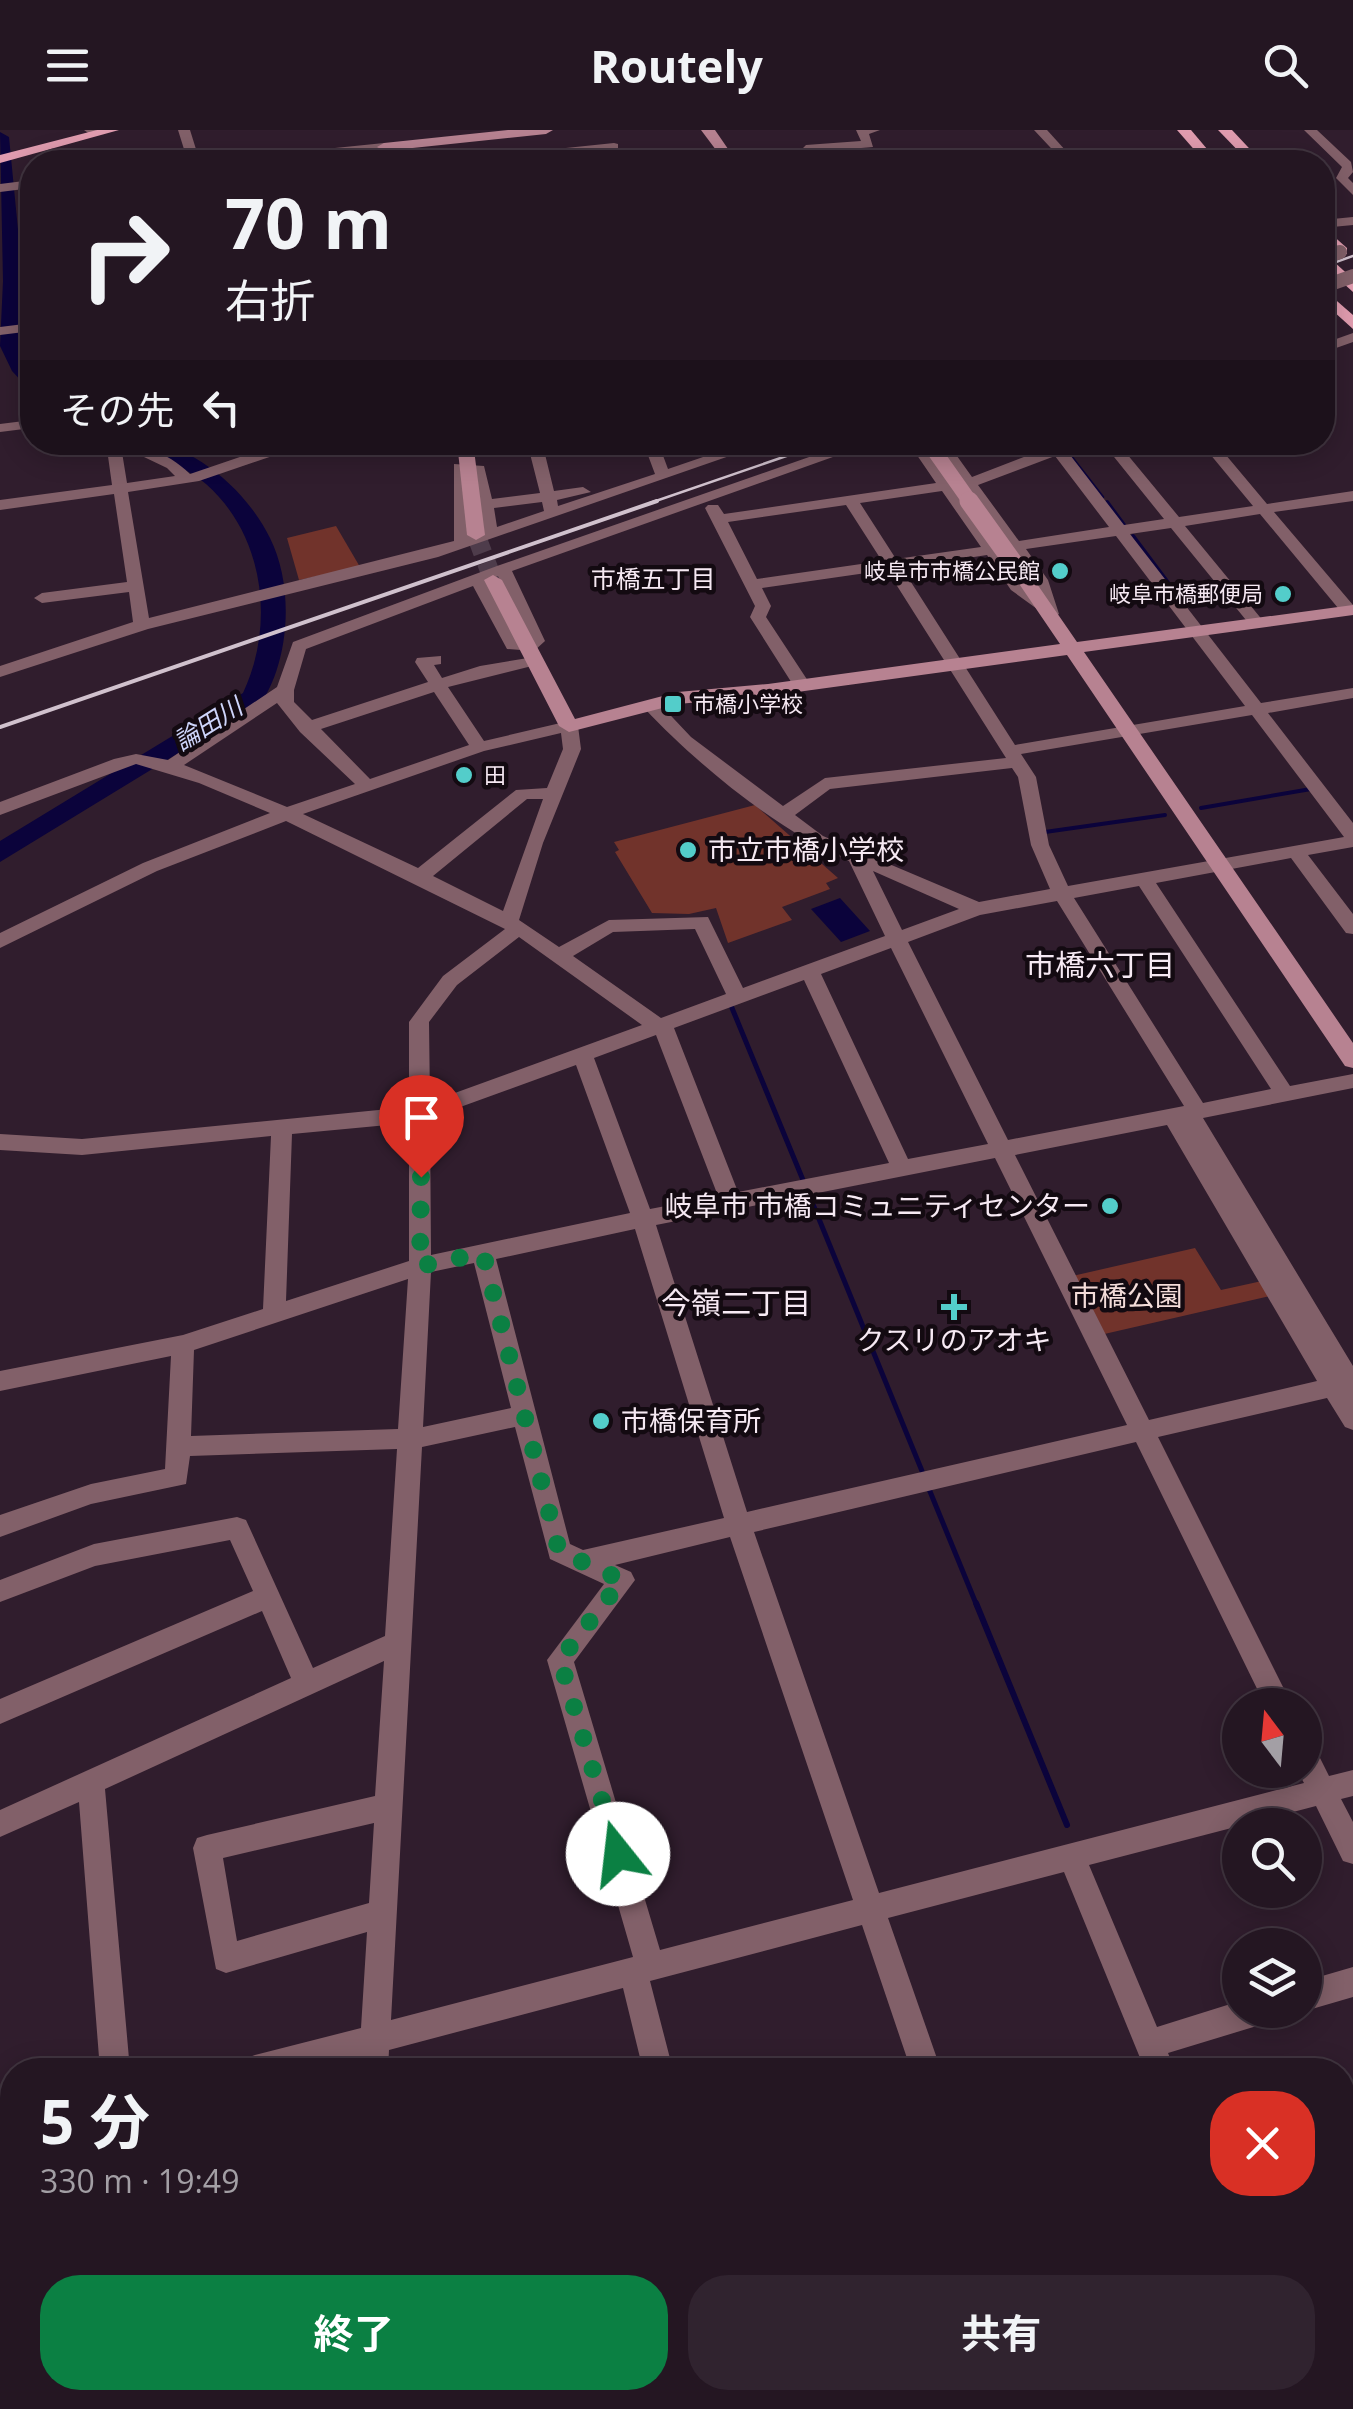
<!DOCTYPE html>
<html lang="ja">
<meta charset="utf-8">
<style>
:root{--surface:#241622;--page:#30232f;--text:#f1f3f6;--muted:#a39fa5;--line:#413540;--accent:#0b8043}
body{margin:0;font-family:"Open Sans","Noto Sans JP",sans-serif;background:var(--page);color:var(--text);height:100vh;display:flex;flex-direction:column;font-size:38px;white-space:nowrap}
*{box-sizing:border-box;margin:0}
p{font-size:32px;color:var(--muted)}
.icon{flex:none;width:55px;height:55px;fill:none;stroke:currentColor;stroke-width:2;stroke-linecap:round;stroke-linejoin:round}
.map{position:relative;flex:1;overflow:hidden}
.details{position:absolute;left:0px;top:1928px;width:1355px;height:352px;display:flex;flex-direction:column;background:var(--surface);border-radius:40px 40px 0 0;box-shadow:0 5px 25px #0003,0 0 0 2px var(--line)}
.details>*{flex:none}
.guide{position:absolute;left:20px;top:20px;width:1315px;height:305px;border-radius:40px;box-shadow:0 5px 25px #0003,0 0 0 2px var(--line);background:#241622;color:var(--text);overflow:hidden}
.needle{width:65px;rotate:344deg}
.fabs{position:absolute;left:1222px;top:1558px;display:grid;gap:20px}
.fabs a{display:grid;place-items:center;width:100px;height:100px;border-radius:50%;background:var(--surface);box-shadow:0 5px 25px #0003,0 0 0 2px var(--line);font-size:50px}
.pin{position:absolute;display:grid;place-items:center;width:85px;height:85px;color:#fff;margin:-102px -42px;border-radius:50% 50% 50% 0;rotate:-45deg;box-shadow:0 0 10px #0007}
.pin .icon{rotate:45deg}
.me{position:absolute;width:110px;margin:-55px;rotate:344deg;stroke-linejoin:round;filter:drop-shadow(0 0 8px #0008)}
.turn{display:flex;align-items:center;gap:35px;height:210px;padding:0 40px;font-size:45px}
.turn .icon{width:130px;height:130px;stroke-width:2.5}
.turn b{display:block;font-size:70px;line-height:85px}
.then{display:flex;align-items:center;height:95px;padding:0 40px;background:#0003;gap:20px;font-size:38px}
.round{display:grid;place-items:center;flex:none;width:105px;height:105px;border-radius:40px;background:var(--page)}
.headline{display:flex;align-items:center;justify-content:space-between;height:170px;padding:0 40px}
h1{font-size:60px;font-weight:700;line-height:75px}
.action{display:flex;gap:20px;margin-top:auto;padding:20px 40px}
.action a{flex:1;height:115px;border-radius:40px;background:var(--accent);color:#fff;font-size:40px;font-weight:700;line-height:115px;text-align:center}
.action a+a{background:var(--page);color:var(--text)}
header{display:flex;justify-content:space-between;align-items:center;height:130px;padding:0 40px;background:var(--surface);font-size:45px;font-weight:700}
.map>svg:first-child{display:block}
.green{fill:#71332b}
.water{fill:#0b033b}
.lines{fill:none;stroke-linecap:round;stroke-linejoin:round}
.stream-far3{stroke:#0b033b;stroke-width:2.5}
.stream-far2{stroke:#0b033b;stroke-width:4}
.stream-far1{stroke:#0b033b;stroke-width:5}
.stream{stroke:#0b033b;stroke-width:6}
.river{fill:#0b033b;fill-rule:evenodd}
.secondary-tunnel{stroke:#4e3c4b;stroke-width:19;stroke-dasharray:19 10;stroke-linecap:butt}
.street{fill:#826069;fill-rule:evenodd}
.secondary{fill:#b78291;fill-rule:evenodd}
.primary{fill:#e09caf;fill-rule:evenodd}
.rail-far1{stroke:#d0c1cd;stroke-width:2.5}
.rail{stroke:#d0c1cd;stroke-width:4}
.street-bridge{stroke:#826069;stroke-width:14}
.secondary-bridge-far1{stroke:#b78291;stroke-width:15}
.secondary-bridge{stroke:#b78291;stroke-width:19}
.route{stroke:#0b8043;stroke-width:18;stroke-dasharray:0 32.4}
.poi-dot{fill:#53cdca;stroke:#130a11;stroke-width:4}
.labels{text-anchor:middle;stroke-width:9;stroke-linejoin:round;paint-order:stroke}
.far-poi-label{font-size:22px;fill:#f6e9f3;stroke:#130a11;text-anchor:end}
.far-neighbourhood-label{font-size:25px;fill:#f6e9f3;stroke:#130a11}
.far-water-label{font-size:25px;font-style:italic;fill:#ced5fb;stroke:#130a11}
.poi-label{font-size:28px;fill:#f6e9f3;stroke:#130a11;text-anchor:start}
.park-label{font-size:28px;fill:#f3dcd9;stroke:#130a11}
.neighbourhood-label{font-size:30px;fill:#f6e9f3;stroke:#130a11}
</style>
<header><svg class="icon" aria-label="menu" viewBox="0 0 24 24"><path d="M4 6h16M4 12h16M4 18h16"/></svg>Routely<svg class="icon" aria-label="search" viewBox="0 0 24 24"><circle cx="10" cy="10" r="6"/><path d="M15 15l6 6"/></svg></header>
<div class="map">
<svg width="1353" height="2279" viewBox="0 0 1353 2279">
<rect width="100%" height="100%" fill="#301d2d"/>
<!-- green -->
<g class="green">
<path d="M336,396L360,437L299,450L287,408Z"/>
<path d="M755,675L838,748L826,753L830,759L782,777L792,790L728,813L716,778L689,784L652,783L615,722L619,720L614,712Z"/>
<path d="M1195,1118L1221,1160L1262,1151L1270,1166L1100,1205L1068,1147Z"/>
</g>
<!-- water -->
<path class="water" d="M840,768L870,801L841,812L811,779Z"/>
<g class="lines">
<!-- stream-far3 -->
<path class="stream-far3" d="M1068,322L1103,367"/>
<!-- stream-far2 -->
<g class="stream-far2">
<path d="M1107,372L1124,395"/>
<path d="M1133,406L1175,462"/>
<path d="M1201,678L1311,659"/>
<path d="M1045,702L1165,685"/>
</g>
<!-- stream-far1 -->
<g class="stream-far1">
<path d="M732,878L803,1050"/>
<path d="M810,1067L922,1341"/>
<path d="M929,1359L977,1476"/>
</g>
<!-- stream -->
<path class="stream" d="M976,1473L1067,1695"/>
<!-- river -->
<g class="river">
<path d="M0,2L9,7L23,151L19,214L32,239V257L25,255L12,241L0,216L3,151Z"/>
<path d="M140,312C193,312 247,361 270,408C294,456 290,528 262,572L0,732V711L243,563C275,495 265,406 206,354C187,337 158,331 140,312Z"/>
</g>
<!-- secondary-tunnel -->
<path class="secondary-tunnel" d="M476,405L493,450"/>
<!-- street -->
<g class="street">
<path d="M84,0H96L97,1L91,5Z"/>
<path d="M178,0H190L200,32H188Z"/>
<path d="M856,0H880L869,4L873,17L814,22L809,27L743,32L724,30L730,26L801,20L806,15L861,11Z"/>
<path d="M1034,0H1047L1076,32H1064Z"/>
<path d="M1304,0H1317L1351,32L1353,42L1348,48L1353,53V65L1336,48L1342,37Z"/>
<path d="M384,13L388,14V20L269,32H232L238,28Z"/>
<path d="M614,13L618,14V20L500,32H464L470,28Z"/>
<path d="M1204,19L1208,20V26L1130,32L1122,29L1128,25Z"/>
<path d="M32,50V58L0,62V54Z"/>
<path d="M1353,87V95L1322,98V90Z"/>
<path d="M32,193V201L0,205V197Z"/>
<path d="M1353,203V212L1322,223V214Z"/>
<path d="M32,290V298L0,302V294Z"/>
<path d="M106,312C139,312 166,321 190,344L284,312H384L377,316L293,319L199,351L128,362L149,488L454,411V334L484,336L492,369L540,363L527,312H542L554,361L583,357L591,362L557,370L558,376L655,344L643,312H658L668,339L747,312H770L438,427L148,499L0,547V536L133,492L129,462L42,473L34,468L42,463L127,452L114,364L0,380V370L112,355ZM121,316L167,338L175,346L127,353ZM467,342L472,343L483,402L470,406ZM542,372L544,381L497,397L494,378Z"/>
<path d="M852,312H875L512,441L545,511L534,521L507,519L473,456L306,519L294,560V572L312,590L428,552L415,532L417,528L441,526V534L434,535L442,548L480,536L540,526V534L448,557L484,611L569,591L578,596L581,619L543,713L519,790L559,817L609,790L708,787L743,858L885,806L849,731C778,701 698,635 645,579V571H657L691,607L783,676L825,648L1006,628L887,440L762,458L771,476L766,487L810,554L807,558H795L750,487L755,476L705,378L708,375H718L724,384L936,353L908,312H923L950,350L959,349L932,312H947L972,347L1063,312H1085L1067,321L1124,395L1164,389L1102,312H1117L1179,387L1253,376L1200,312H1215L1267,374L1353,361V371L1274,382L1353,475V485L1343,484L1260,384L1185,396L1264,492L1256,497L1250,495L1171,398L1130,404L1261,573L1353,558V568L1268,583L1353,693V717L1308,725L1353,784V804L1346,803L1291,728L1156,753L1290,956L1353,944V958L1203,988L1353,1236V1300L1345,1297L1327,1268L1158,1307L1292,1575H1265L1136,1312L754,1402L879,1763L1304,1653L1297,1640H1305V1614L1315,1618L1329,1646L1353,1640V1666L1341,1669L1353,1692V1734L1343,1731L1316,1676L1089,1735L1157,1897L1240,1871V1880H1275L1270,1890L1260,1895L1168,1923L1175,1940H1145L1064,1742L888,1788L941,1940H911L862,1795L650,1851L673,1940H643L623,1858L389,1920L388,1940H358L359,1928L312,1940H240L244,1929L255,1925L361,1898L367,1802L226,1843L216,1839L193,1718L197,1708L207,1705L375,1666L384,1531L105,1659L130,1940H100L79,1672L0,1707V1680L291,1548L262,1481L0,1594V1569L253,1461L230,1410L95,1436L0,1472V1450L94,1414L237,1387L246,1390L313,1538L385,1506L397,1319L190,1326L186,1354L91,1374L0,1407V1385L91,1354L165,1339L171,1226L0,1261V1241L183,1205L263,1179L271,1006L82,1025L0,1020V1004L82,1009L409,977V892L443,846L505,799L286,691L157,741L0,818V803L143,733L270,683L199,653L136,634L0,685V672L114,629L136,624L168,630L277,557L293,512L497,436ZM1055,326L1109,397L1019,411L978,355ZM965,357L1032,450L1037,465L1023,454L956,359ZM942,361L981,417L896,429L860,373ZM846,375L882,431L757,449L728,392ZM1116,406L1245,576L1015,615L902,438L987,425L1011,460L1051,489L1059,484L1048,450L1026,419ZM498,446L528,510L525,512L519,511L486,451ZM434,562L469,615L370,649L321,599ZM277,573L300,602L355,654L287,677L184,635ZM1252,585L1344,707L1068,756L1049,715L1036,647L1021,624ZM561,603L563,619L547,658L516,660L418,738L303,684L484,621ZM1012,638L1018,647L1031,715L1050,759L979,772L823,706L795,685L830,659ZM527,669H543L503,781L433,746ZM873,741L959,779L902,800ZM1139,756L1271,959L1203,973L1074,768ZM1057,771L1184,976L1008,1010L908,812L980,785ZM695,799L726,864L661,888L573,826L613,802ZM519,807L642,895L430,972L429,892L457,855ZM891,818L988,1014L908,1029L821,844ZM804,850L889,1033L738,1062L674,898ZM656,905L718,1066L650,1079L594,928ZM576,935L630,1083L431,1125L430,988ZM409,993V1131L286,1171L292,1004ZM1167,995L1317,1251L1149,1290L1015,1025ZM995,1028L1127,1295L747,1382L656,1095ZM635,1099L724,1388L583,1420L570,1414L496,1129ZM474,1133L511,1278L423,1297L431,1142ZM408,1149L398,1299L191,1306L194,1220ZM515,1297L550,1429L604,1454L547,1530L633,1827L391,1890L422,1317ZM730,1407L853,1770L660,1820L574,1532L635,1450L631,1442L615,1435ZM374,1693L369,1773L237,1811L223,1728Z"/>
<path d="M1353,1837V1867L1305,1881L1303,1880L1305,1851Z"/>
<path d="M12,1989V2019L0,2022V1992Z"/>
<path d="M1353,2020V2050L1342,2053V2022Z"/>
<path d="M1353,2260V2279H1331L1336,2268Z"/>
<path d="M335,2268H368V2279H334Z"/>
<path d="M456,2268H528L523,2279H451Z"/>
<path d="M1020,2268H1053L1058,2279H1024Z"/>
</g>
<!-- secondary -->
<g class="secondary">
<path d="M508,0H553L546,4L384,21L377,17L384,13Z"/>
<path d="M701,0H715L737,32H725Z"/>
<path d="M457,312H473L485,405L476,410L467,405Z"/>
<path d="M1020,437L1026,438L1077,512L1353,475V485L1084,522L1353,913V938L1345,936L1067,525L768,566L678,574L569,602L559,596L484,450L493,445L502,450L575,589L678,562L768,554L1060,514L1011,442Z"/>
</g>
<!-- primary -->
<g class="primary">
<path d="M97,0H119L0,33V25Z"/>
<path d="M1177,0H1191L1218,32H1205Z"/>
<path d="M1218,0H1232L1262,32H1249Z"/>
<path d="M1322,96L1347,118V124H1337L1322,109Z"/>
<path d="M1322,121L1353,149V162L1322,134Z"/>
<path d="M1322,158L1353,185V199L1322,171Z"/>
</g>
<!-- rail-far1 -->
<g class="rail-far1">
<path d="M1322,137L1353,126"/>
<path d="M650,373L827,312"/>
</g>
<!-- rail -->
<path class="rail" d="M0,597L657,371"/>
<!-- street-bridge -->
<g class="street-bridge">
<path d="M1322,128L1340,122"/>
<path d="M1322,157L1353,146"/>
</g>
<!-- secondary-bridge-far1 -->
<path class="secondary-bridge-far1" d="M928,312L971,373"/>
<!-- secondary-bridge -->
<path class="secondary-bridge" d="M969,371L1020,442"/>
</g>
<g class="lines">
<!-- route -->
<path class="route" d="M421,1047L420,1136L483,1123L559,1421L622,1450L560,1530L618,1724"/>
</g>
<!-- markers -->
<g class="poi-dot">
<circle cx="1060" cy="441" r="10"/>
<circle cx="1283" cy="464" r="10"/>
<rect x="663" y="564" width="20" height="20" rx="5"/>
<circle cx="464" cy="645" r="10"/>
<circle cx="688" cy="720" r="10"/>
<circle cx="1110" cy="1076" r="10"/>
<path d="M949 1162h10v10h10v10h-10v10h-10v-10h-10v-10h10z"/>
<circle cx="601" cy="1291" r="10"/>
</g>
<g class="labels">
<!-- far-poi labels -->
<g class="far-poi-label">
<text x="1040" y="449">岐阜市市橋公民館</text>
<text x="1263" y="472">岐阜市橋郵便局</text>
<text x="693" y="582" text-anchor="start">市橋小学校</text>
<text x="484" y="653" text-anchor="start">田</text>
</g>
<!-- far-neighbourhood labels -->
<g class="far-neighbourhood-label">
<text x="653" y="458">市橋五丁目</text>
</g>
<!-- far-water labels -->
<g class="far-water-label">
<text transform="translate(208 594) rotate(-32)" y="9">論田川</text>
</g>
<!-- poi labels -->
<g class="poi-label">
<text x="708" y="730">市立市橋小学校</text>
<text x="1090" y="1086" text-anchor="end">岐阜市 市橋コミュニティセンター</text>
<text x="954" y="1220" text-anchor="middle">クスリのアオキ</text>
<text x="621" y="1301">市橋保育所</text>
</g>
<!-- park labels -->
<g class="park-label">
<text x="1127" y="1176">市橋公園</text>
</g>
<!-- neighbourhood labels -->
<g class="neighbourhood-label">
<text x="1100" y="846">市橋六丁目</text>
<text x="736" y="1184">今嶺二丁目</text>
</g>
</g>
</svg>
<div class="fabs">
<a><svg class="needle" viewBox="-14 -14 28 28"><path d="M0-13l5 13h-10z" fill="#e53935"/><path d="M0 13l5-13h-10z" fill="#a39fa5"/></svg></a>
<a><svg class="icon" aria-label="search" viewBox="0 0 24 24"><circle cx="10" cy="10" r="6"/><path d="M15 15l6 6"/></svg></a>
<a><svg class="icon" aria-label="layers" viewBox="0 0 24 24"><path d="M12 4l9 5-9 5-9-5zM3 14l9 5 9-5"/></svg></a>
</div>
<div class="pin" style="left:421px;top:1047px;background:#d93025"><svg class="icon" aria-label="arrive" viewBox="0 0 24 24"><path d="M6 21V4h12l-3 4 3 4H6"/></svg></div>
<svg class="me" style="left:618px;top:1724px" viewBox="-20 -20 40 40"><circle r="19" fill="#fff"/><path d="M0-13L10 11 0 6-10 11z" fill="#0b8043"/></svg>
<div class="guide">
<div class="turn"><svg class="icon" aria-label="right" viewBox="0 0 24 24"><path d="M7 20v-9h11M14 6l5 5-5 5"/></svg><div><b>70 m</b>右折</div></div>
<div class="then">その先<svg class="icon" aria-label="left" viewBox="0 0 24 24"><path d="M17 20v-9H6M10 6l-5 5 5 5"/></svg></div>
</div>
<section class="details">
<div class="headline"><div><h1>5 分</h1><p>330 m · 19:49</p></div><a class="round" style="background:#d93025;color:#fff"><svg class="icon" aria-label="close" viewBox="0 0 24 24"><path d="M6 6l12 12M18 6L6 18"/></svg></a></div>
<div class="action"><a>終了</a><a>共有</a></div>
</section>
</div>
